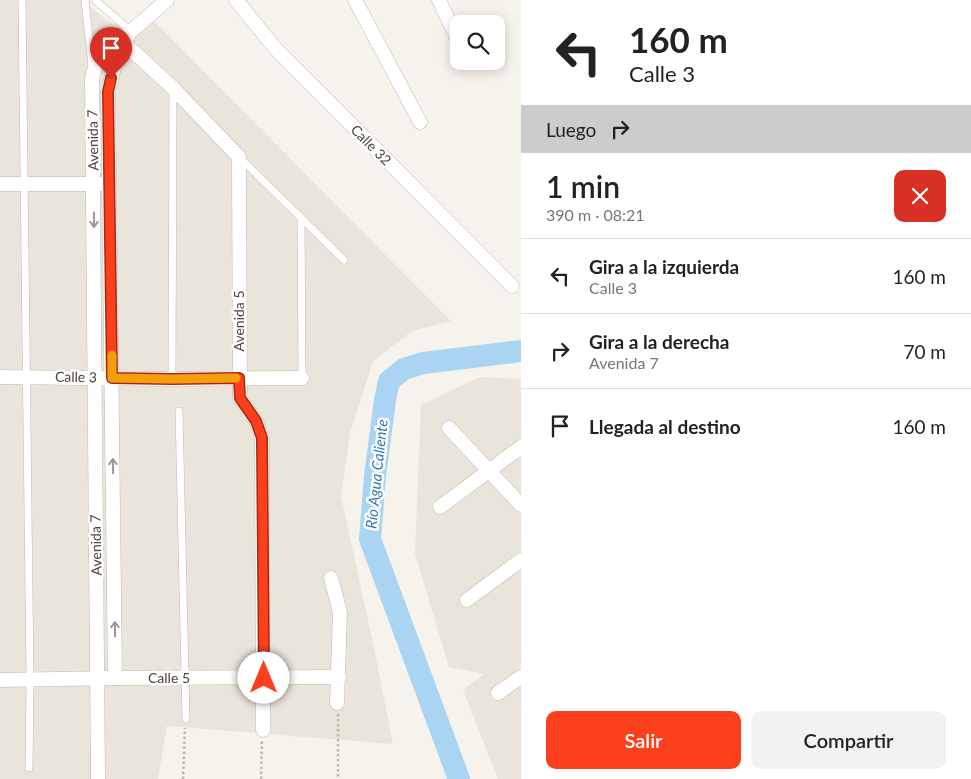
<!DOCTYPE html>
<html lang="es">
<meta charset="utf-8">
<style>
:root{--surface:#fff;--page:#f2f2f2;--text:#222;--muted:#767676;--line:#e0e0e0;--accent:#fc3f1d}
body{margin:0;font-family:Lato,sans-serif;background:var(--page);color:var(--text);height:100vh;display:flex;flex-direction:column;font-size:19px;white-space:nowrap}
*{box-sizing:border-box;margin:0}
p{font-size:16px;color:var(--muted)}
.icon{flex:none;width:28px;height:28px;fill:none;stroke:currentColor;stroke-width:2;stroke-linecap:round;stroke-linejoin:round}
.map{position:relative;flex:1;overflow:hidden}
.sheet{display:flex;flex-direction:column;background:var(--surface);width:450px}
.sheet>*{flex:none}
.banner{background:#fff;color:var(--text);overflow:hidden}
.tools{position:absolute;left:450px;top:15px;display:grid;gap:10px}
.tools a{display:grid;place-items:center;width:55px;height:55px;border-radius:10px;background:var(--surface);box-shadow:0 2px 12px #0003;font-size:25px}
.pin{position:absolute;display:grid;place-items:center;width:42px;height:42px;color:#fff;margin:-51px -21px;border-radius:50% 50% 50% 0;rotate:-45deg;box-shadow:0 0 5px #0007}
.pin .icon{rotate:45deg}
.me{position:absolute;width:55px;margin:-28px;rotate:0deg;stroke-linejoin:round;filter:drop-shadow(0 0 4px #0008)}
.turn{display:flex;align-items:center;gap:18px;height:105px;padding:0 25px;font-size:22px}
.turn .icon{width:65px;height:65px;stroke-width:2.5}
.turn b{display:block;font-size:35px;line-height:42px}
.then{display:flex;align-items:center;height:48px;padding:0 25px;background:#0003;gap:10px;font-size:19px}
.round{display:grid;place-items:center;flex:none;width:52px;height:52px;border-radius:10px;background:var(--page)}
.overview{display:flex;align-items:center;justify-content:space-between;height:85px;padding:0 25px}
h1{font-size:30px;font-weight:600;line-height:38px}
.action{display:flex;gap:10px;margin-top:auto;padding:10px 25px}
.action a{flex:1;height:58px;border-radius:10px;background:var(--accent);color:#fff;font-size:20px;font-weight:600;line-height:58px;text-align:center}
.action a+a{background:var(--page);color:var(--text)}
ul{padding:0;list-style:none}
li{display:flex;align-items:center;gap:15px;height:75px;padding:0 25px;border-top:1px solid var(--line)}
li div{flex:1}
li b{display:block;font-size:19px}
li em{font-style:normal}
main{display:flex;flex:1;min-height:0}
.map>svg:first-child{display:block}
.residential{fill:#eae5da}
.lines{fill:none;stroke-linecap:round;stroke-linejoin:round}
.river{stroke:#a9d4f2;stroke-width:22}
.service-casing{stroke:#c2bbae;stroke-width:8}
.minor-casing{stroke:#c2bbae;stroke-width:15}
.path{stroke:#c4b79f;stroke-width:2.5;stroke-dasharray:2.5 2.5;stroke-linecap:butt}
.service{stroke:#fff;stroke-width:7}
.minor{stroke:#fff;stroke-width:14}
.oneway{stroke:#9c9892}
.route-casing{stroke:#a42913;stroke-width:12}
.route{stroke:#fc3f1d;stroke-width:9}
.slow{stroke:#f59e0b;stroke-width:9}
.labels{text-anchor:middle;stroke-width:5;stroke-linejoin:round;paint-order:stroke}
.street-label{font-size:14px;fill:#4b4439;stroke:#fff}
.water-label{font-size:15px;font-style:italic;fill:#2e7ab2;stroke:#fff}
</style>
<main>
<div class="map">
<svg width="521" height="779" viewBox="0 0 521 779">
<rect width="100%" height="100%" fill="#f6f3ec"/>
<!-- residential -->
<g class="residential">
<path d="M0,0H83L106,20L136,35L152,19L451,321L412,331L373,361L350,433L341,496L374,648L393,744L167,726L158,779H0Z"/>
<path d="M480,377L521,379V779H498L463,690L484,674L449,667L415,554L421,405Z"/>
</g>
<g class="lines">
<!-- river -->
<path class="river" d="M459,779L370,539L375,476L385,400L389,381L404,369L423,363L521,351"/>
<!-- service casing -->
<g class="service-casing">
<g id="service">
<path d="M22,0L30,680L29,768"/>
<path d="M85,0L92,66"/>
<path d="M95,0L131,31"/>
<path d="M241,159L344,260"/>
<path d="M301,218L302,378"/>
<path d="M172,379L173,89"/>
<path d="M179,411L186,719"/>
</g>
</g>
<!-- minor casing -->
<g class="minor-casing">
<g id="minor">
<path d="M236,0L275,48L512,286"/>
<path d="M355,0L420,122"/>
<path d="M439,0L459,42"/>
<path d="M124,43L173,88L239,157L240,398L256,421L262,438L263,730"/>
<path d="M0,184H102"/>
<path d="M0,377L172,379L302,378"/>
<path d="M449,428L521,505"/>
<path d="M440,507L521,447"/>
<path d="M331,578L340,612L337,703"/>
<path d="M467,600L521,560"/>
<path d="M115,678L108,92L115,63L128,36"/>
<path d="M0,680L115,678L339,677"/>
<path d="M498,693L521,677"/>
<path d="M98,779L92,81C95,53 112,46 131,31C144,21 155,10 167,0"/>
</g>
</g>
<!-- path -->
<g class="path">
<path d="M338,714V779"/>
<path d="M183,779L185,728"/>
<path d="M261,779L262,741"/>
</g>
<!-- service -->
<use href="#service" class="service"/>
<!-- minor -->
<use href="#minor" class="minor"/>
</g>
<!-- one-way arrows -->
<defs><path id="oneway-shaft" d="M-6 0H5M1.5-3L5.5 0L1.5 3" fill="none" stroke-width="1.6" stroke-linecap="round" stroke-linejoin="round" transform="scale(1.25)"/></defs>
<g class="oneway">
<use href="#oneway-shaft" transform="translate(94 220) rotate(90)"/>
<use href="#oneway-shaft" transform="translate(113 466) rotate(-91)"/>
<use href="#oneway-shaft" transform="translate(115 629) rotate(-91)"/>
</g>
<g class="lines">
<!-- route casing -->
<g class="route-casing">
<path id="route" d="M111,78L108,92L112,378L172,379L239,378L240,398L256,421L262,438L264,678"/>
</g>
<!-- route -->
<use href="#route" class="route"/>
<!-- slow -->
<path class="slow" d="M112,355V378L172,379L236,378"/>
</g>
<g class="labels">
<!-- street labels -->
<g class="street-label">
<text transform="translate(93 140) rotate(-91)" y="5">Avenida 7</text>
<text transform="translate(371 145) rotate(45)" y="5">Calle 32</text>
<text transform="translate(239 321) rotate(-90)" y="5">Avenida 5</text>
<text transform="translate(76 377) rotate(1)" y="5">Calle 3</text>
<text transform="translate(96 545) rotate(-91)" y="5">Avenida 7</text>
<text x="169" y="683">Calle 5</text>
</g>
<!-- water labels -->
<g class="water-label">
<text transform="translate(377 474) rotate(-84)" y="5">Río Agua Caliente</text>
</g>
</g>
</svg>
<div class="tools">
<a><svg class="icon" aria-label="search" viewBox="0 0 24 24"><circle cx="10" cy="10" r="6"/><path d="M15 15l6 6"/></svg></a>
</div>
<div class="pin" style="left:111px;top:78px;background:#d93025"><svg class="icon" aria-label="arrive" viewBox="0 0 24 24"><path d="M6 21V4h12l-3 4 3 4H6"/></svg></div>
<svg class="me" style="left:264px;top:678px" viewBox="-20 -20 40 40"><circle r="19" fill="#fff"/><path d="M0-13L10 11 0 6-10 11z" fill="#fc3f1d"/></svg>
</div>
<section class="sheet">
<div class="banner">
<div class="turn"><svg class="icon" aria-label="left" viewBox="0 0 24 24"><path d="M17 20v-9H6M10 6l-5 5 5 5"/></svg><div><b>160 m</b>Calle 3</div></div>
<div class="then">Luego<svg class="icon" aria-label="right" viewBox="0 0 24 24"><path d="M7 20v-9h11M14 6l5 5-5 5"/></svg></div>
</div>
<div class="overview"><div><h1>1 min</h1><p>390 m · 08:21</p></div><a class="round" style="background:#d93025;color:#fff"><svg class="icon" aria-label="close" viewBox="0 0 24 24"><path d="M6 6l12 12M18 6L6 18"/></svg></a></div>
<ul>
<li><svg class="icon" aria-label="left" viewBox="0 0 24 24"><path d="M17 20v-9H6M10 6l-5 5 5 5"/></svg><div><b>Gira a la izquierda</b><p>Calle 3</p></div><em>160 m</em></li>
<li><svg class="icon" aria-label="right" viewBox="0 0 24 24"><path d="M7 20v-9h11M14 6l5 5-5 5"/></svg><div><b>Gira a la derecha</b><p>Avenida 7</p></div><em>70 m</em></li>
<li><svg class="icon" aria-label="arrive" viewBox="0 0 24 24"><path d="M6 21V4h12l-3 4 3 4H6"/></svg><div><b>Llegada al destino</b></div><em>160 m</em></li>
</ul>
<div class="action"><a>Salir</a><a>Compartir</a></div>
</section>
</main>
